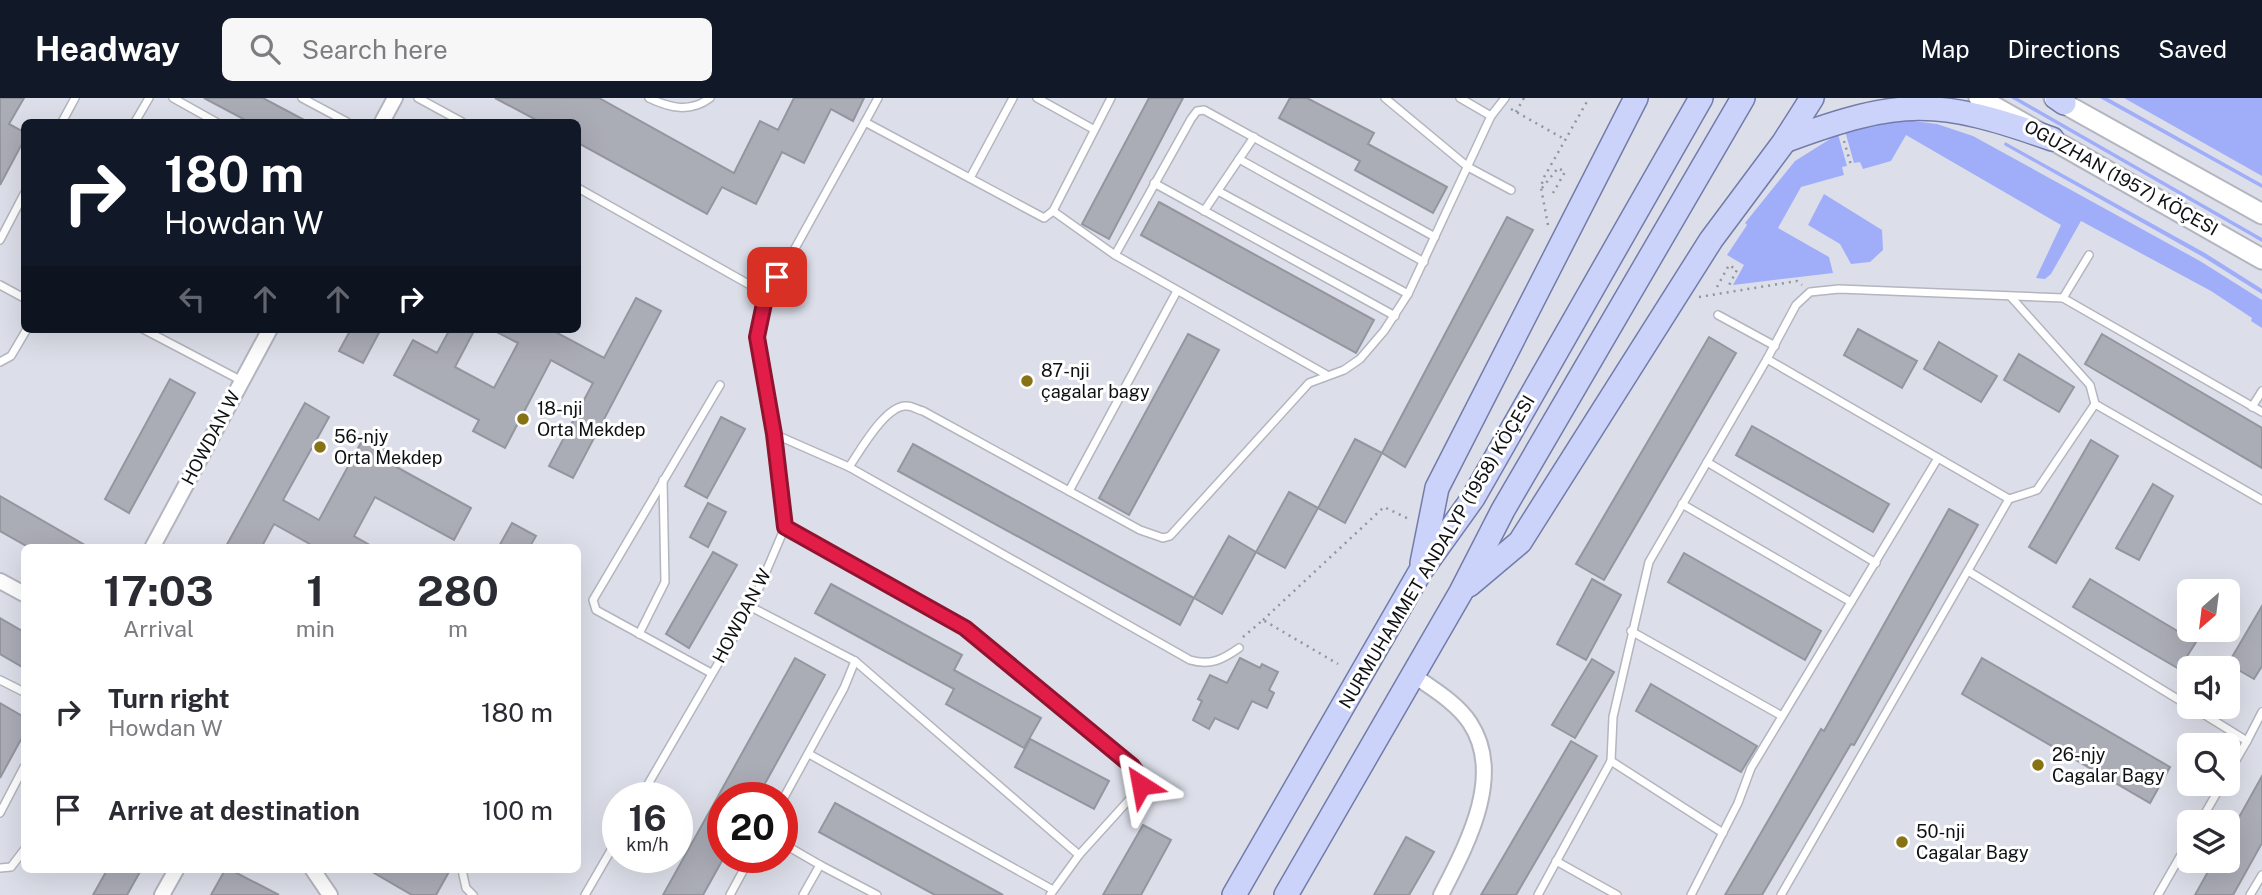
<!DOCTYPE html>
<meta charset="utf-8">
<style>
:root{--surface:#fff;--page:#f7f7f7;--text:#2b2b33;--muted:#7c7c81;--accent:#111827}
body{margin:0;font-family:"Public Sans",sans-serif;background:var(--page);color:var(--text);height:100vh;display:flex;flex-direction:column;font-size:26px;white-space:nowrap}
*{box-sizing:border-box;margin:0}
p{font-size:23px;color:var(--muted)}
.icon{flex:none;width:38px;height:38px;fill:none;stroke:currentColor;stroke-width:2;stroke-linecap:round;stroke-linejoin:round}
.map{position:relative;flex:1;overflow:hidden}
.panel{position:absolute;left:21px;top:446px;width:560px;height:329px;display:flex;flex-direction:column;background:var(--surface);border-radius:10px;box-shadow:0 7px 28px #0002}
.panel>*{flex:none}
.banner{position:absolute;left:21px;top:21px;width:560px;height:214px;border-radius:10px;box-shadow:0 7px 28px #0002;background:#111827;color:#fff;overflow:hidden}
.needle{width:46px;rotate:208deg}
.controls{position:absolute;left:2177px;top:481px;display:grid;gap:14px}
.controls a{display:grid;place-items:center;width:63px;height:63px;border-radius:10px;background:var(--surface);box-shadow:0 7px 28px #0002;font-size:35px}
.speed{position:absolute;left:602px;top:684px;display:flex;gap:14px;font-size:35px;font-weight:700;text-align:center}
.speed>*{display:grid;place-content:center;width:91px;height:91px;border-radius:50%;background:var(--surface);box-shadow:0 7px 28px #0002;line-height:1}
.speed small{font-size:18px;font-weight:400}
.speed .limit{border:10px solid #d22;background:#fff;color:#111}
.pin{position:absolute;display:grid;place-items:center;width:60px;height:60px;color:#fff;margin:-30px;border-radius:14px;box-shadow:0 4px 10px #0006}
.me{position:absolute;width:77px;margin:-38px;rotate:326deg;stroke-linejoin:round;filter:drop-shadow(0 0 5px #0008)}
.turn{display:flex;align-items:center;gap:24px;height:147px;padding:0 28px;font-size:32px}
.turn .icon{width:91px;height:91px;stroke-width:2.5}
.turn b{display:block;font-size:49px;line-height:60px}
.lanes{display:flex;align-items:center;height:66px;padding:0 28px;background:#0003;justify-content:center;gap:35px;direction:ltr}
.lanes .off{opacity:.35}
.eta{display:flex;justify-content:space-evenly;align-items:center;height:119px;text-align:center}
.eta b{font-size:42px;font-weight:700;line-height:49px}
ul{padding:0;list-style:none}
li{display:flex;align-items:center;gap:21px;height:98px;padding:0 28px}
li div{flex:1}
li b{display:block;font-size:26px}
li em{font-style:normal}
header{display:flex;align-items:center;gap:42px;box-sizing:border-box;height:98px;padding:0 35px;background:var(--accent);color:#fff}
header strong{font-size:33px}
nav{display:flex;gap:38px;margin-inline-start:auto;font-size:24px}
.search{width:490px;height:63px;background:var(--page);display:flex;align-items:center;gap:18px;box-sizing:border-box;padding:0 24px;border-radius:10px;color:var(--muted);font-size:26px}
.map>svg:first-child{display:block}
.green{fill:#a0aefa}
.building{fill:#aaacb6;stroke:#94969f;stroke-width:2}
.lines{fill:none;stroke-linecap:round;stroke-linejoin:round}
.service-casing{stroke:#b3b5bf;stroke-width:10}
.minor-casing{stroke:#b3b5bf;stroke-width:18}
.secondary-casing{stroke:#b3b5bf;stroke-width:23}
.primary-casing{stroke:#737ca8;stroke-width:26}
.path{stroke:#92959c;stroke-width:2.5;stroke-dasharray:2 5;stroke-linecap:butt}
.service{stroke:#fff;stroke-width:7}
.minor{stroke:#fff;stroke-width:14}
.secondary{stroke:#fff;stroke-width:19}
.primary{stroke:#cbd3fb;stroke-width:23}
.route-casing{stroke:#92132f;stroke-width:18}
.route{stroke:#e11d48;stroke-width:12}
.poi-dot{fill:#877214;stroke:#fff;stroke-width:2.5}
.labels{text-anchor:middle;stroke-width:6;stroke-linejoin:round;paint-order:stroke}
.street-label{font-size:18px;fill:#0f1013;stroke:#fff}
.poi-label{font-size:18px;fill:#0f1013;stroke:#fff;text-anchor:start}
</style>
<header>
<strong>Headway</strong>
<div class="search"><svg class="icon" aria-label="search" viewBox="0 0 24 24"><circle cx="10" cy="10" r="6"/><path d="M15 15l6 6"/></svg>Search here</div>
<nav><a>Map</a><a>Directions</a><a>Saved</a></nav>
</header>
<div class="map">
<svg width="2262" height="797" viewBox="0 0 2262 797">
<rect width="100%" height="100%" fill="#dcdfe9"/>
<!-- green -->
<g class="green">
<path d="M2011,0H2018L2262,140V144Z"/>
<path d="M2100,0H2108L2262,86V90Z"/>
<path d="M2124,0H2262V78Z"/>
<path d="M1905,22L1937,26L1973,38L2200,163L2262,202V230L2251,223L2252,220L2211,193L2081,123L2051,176L2045,181L2036,180L2061,127L1906,37L1891,63L1863,71L1860,64L1854,65L1845,33L1871,25Z"/>
<path d="M1838,36L1847,68L1842,69L1844,77L1801,89L1778,130L1829,159L1833,175L1733,187L1744,167L1727,157L1747,127L1745,125L1795,63Z"/>
<path d="M2005,44L2205,155L2262,191V196L2203,159L2004,47Z"/>
<path d="M1824,96L1882,132L1883,152L1870,164L1851,166L1840,146L1808,127Z"/>
</g>
<!-- building -->
<g class="building">
<path d="M0,0H24L9,26L24,34V42L0,87Z"/>
<path d="M204,0H263L308,24H249Z"/>
<path d="M495,0H599L734,75L760,23L778,32L794,0H864L853,23L831,11L804,65L782,54L756,106L722,89L707,116L578,45V24H540Z"/>
<path d="M1149,0H1183L1109,141L1082,126Z"/>
<path d="M1290,0H1307L1374,35L1368,46L1447,89L1433,115L1355,72L1360,63L1279,20Z"/>
<path d="M1159,104L1374,222L1356,255L1141,137Z"/>
<path d="M1507,119L1533,132L1405,369L1382,355Z"/>
<path d="M636,200L661,213L573,380L549,368L593,285L551,262L505,350L473,333L479,322L394,277L413,242L437,255L450,231H475L455,269L494,290L518,245L491,231H550L604,260Z"/>
<path d="M351,231H381L363,265L339,253Z"/>
<path d="M1858,231L1917,263L1902,290L1844,257Z"/>
<path d="M1188,236L1219,252L1129,417L1099,400Z"/>
<path d="M2102,236L2262,330V370L2085,266Z"/>
<path d="M1709,239L1736,255L1604,482L1576,466Z"/>
<path d="M1939,244L1997,278L1981,304L1924,271Z"/>
<path d="M2019,256L2074,289L2059,314L2004,282Z"/>
<path d="M170,281L195,295L129,415L105,401Z"/>
<path d="M305,305L329,319L283,402L319,422L364,339L396,357L391,366L471,410L454,442L375,399L354,438L375,450H317L274,426L261,450H225Z"/>
<path d="M721,319L745,331L707,400L685,388Z"/>
<path d="M1752,328L1889,406L1873,434L1736,357Z"/>
<path d="M1355,341L1382,355L1345,425L1318,410Z"/>
<path d="M2091,342L2118,358L2056,465L2029,449Z"/>
<path d="M913,346L1194,500L1180,527L898,373Z"/>
<path d="M2153,386L2173,398L2139,462L2116,450Z"/>
<path d="M1289,394L1318,410L1285,470L1256,454Z"/>
<path d="M0,398L90,450H30L0,433Z"/>
<path d="M708,405L726,414L708,449L690,439Z"/>
<path d="M1949,411L1978,427L1854,647L1851,646L1762,797H1725L1821,631L1824,633Z"/>
<path d="M512,425L536,438L529,450H498Z"/>
<path d="M1229,438L1256,454L1222,516L1194,500Z"/>
<path d="M713,454L737,467L689,550L666,536Z"/>
<path d="M1684,455L1821,533L1805,562L1668,484Z"/>
<path d="M1592,481L1621,497L1586,562L1557,546Z"/>
<path d="M2090,481L2196,544L2179,571L2073,509Z"/>
<path d="M831,486L962,557L954,572L1041,620L1024,650L946,606L954,591L815,515Z"/>
<path d="M2262,508V568L2254,581L2228,566Z"/>
<path d="M0,520L24,534V570L0,556Z"/>
<path d="M795,560L825,577L757,700H723V761L703,797H663Z"/>
<path d="M1240,560L1260,570L1262,566L1278,574L1269,592L1274,595L1267,610L1252,603L1238,631L1215,620L1209,631L1193,622L1202,603L1198,601L1210,577L1227,585Z"/>
<path d="M1982,560L2170,669L2150,705L1962,596Z"/>
<path d="M1592,561L1614,574L1575,640L1552,627Z"/>
<path d="M1651,586L1757,648L1741,674L1636,613Z"/>
<path d="M0,605L24,619V636L0,680Z"/>
<path d="M1030,641L1109,683L1094,711L1015,669Z"/>
<path d="M1571,643L1597,658L1516,797H1481Z"/>
<path d="M2262,678V745L2233,797H2195L2214,763H2228V739Z"/>
<path d="M835,705L1003,797H935L819,734Z"/>
<path d="M1143,727L1171,742L1141,797H1103Z"/>
<path d="M1406,739L1434,754L1409,797H1374Z"/>
<path d="M107,772H141L127,797H93Z"/>
<path d="M225,772H231L279,797H211Z"/>
<path d="M369,772H450L436,797H412Z"/>
</g>
<g class="lines">
<!-- service casing -->
<g class="service-casing">
<g id="service">
<path d="M173,0L216,24"/>
<path d="M302,0L347,24"/>
<path d="M418,0L462,24"/>
<path d="M649,0C670,10 690,15 710,0"/>
<path d="M1037,0L1093,31"/>
<path d="M1385,0L1468,69L1511,92"/>
<path d="M1491,18L1505,0"/>
<path d="M62,24L75,0"/>
<path d="M135,24L149,0"/>
<path d="M865,24L878,0"/>
<path d="M1239,61L1424,164"/>
<path d="M970,80L1013,0"/>
<path d="M1154,85L1395,218"/>
<path d="M578,90L766,196L757,239L774,336L785,429L751,509L640,700"/>
<path d="M1218,93L1408,196"/>
<path d="M1053,113L1115,157L1191,21L1197,13L1204,12L1435,139"/>
<path d="M1204,113L1254,39"/>
<path d="M0,142L24,96"/>
<path d="M1115,157L1327,277"/>
<path d="M0,187L24,200"/>
<path d="M766,196L788,163L865,24L1044,120L1053,113L1111,0"/>
<path d="M2063,200L2262,314"/>
<path d="M1718,217L1775,248"/>
<path d="M143,231L242,283"/>
<path d="M0,264L11,258L27,231"/>
<path d="M2095,306L2262,402"/>
<path d="M2252,309L2262,293"/>
<path d="M774,336L849,369L1190,562C1210,568 1222,562 1239,550"/>
<path d="M1707,364L1876,465"/>
<path d="M849,369C860,353 886,306 907,308C912,308 918,312 923,313L1140,432L1163,440L1170,438L1309,285L1344,272L1360,261L1384,233L1408,196L1491,18L1460,0"/>
<path d="M1069,393L1177,193"/>
<path d="M2009,401L2037,392L2095,306L2090,287L2011,199"/>
<path d="M1682,406L1851,504"/>
<path d="M785,429L948,519L982,542L1100,640L1141,679L1137,693L1079,757L1050,797"/>
<path d="M1968,473L2189,608"/>
<path d="M751,509L855,563L844,590L782,703"/>
<path d="M1631,533L1782,618"/>
<path d="M639,536L665,484L663,382"/>
<path d="M855,563L1079,757"/>
<path d="M711,575L596,512L593,502L720,287"/>
<path d="M0,582L24,594"/>
<path d="M2192,609L2247,643L2228,676"/>
<path d="M2247,643L2262,614"/>
<path d="M809,656L1053,792"/>
<path d="M1611,663L1723,735"/>
<path d="M0,715L24,669"/>
<path d="M2200,724L2222,686"/>
<path d="M782,745L820,767L803,797"/>
<path d="M1556,763L1617,797"/>
<path d="M820,767L877,797"/>
<path d="M0,770L11,769L24,752"/>
<path d="M462,772L466,790L473,797"/>
<path d="M585,797L618,740"/>
<path d="M730,797L750,760"/>
<path d="M1538,797L1611,663L1613,619L1649,464L1767,261"/>
<path d="M1691,797L1738,705L1751,670L1938,360"/>
<path d="M1781,797L2009,401L1767,261L1796,207L1810,194L1839,191L2063,200L2089,157"/>
<path d="M2158,797L2189,743"/>
<path d="M2250,797L2262,777"/>
</g>
</g>
<!-- minor casing -->
<g class="minor-casing">
<g id="minor">
<path d="M382,24L395,0"/>
<path d="M152,450L270,231"/>
<path d="M0,483L24,496"/>
<path d="M1413,577C1433,591 1457,605 1470,625C1505,678 1466,748 1441,797"/>
<path d="M313,772L330,797"/>
<path d="M162,797L176,772"/>
</g>
</g>
<!-- secondary casing -->
<g class="secondary-casing">
<g id="secondary">
<path d="M1979,0L2262,161"/>
<path d="M2054,0L2262,116"/>
</g>
</g>
<!-- primary casing -->
<g class="primary-casing">
<g id="primary">
<path d="M2057,0L2064,5"/>
<path d="M1787,42C1901,0 1937,0 2052,41"/>
<path d="M1422,465L1437,390L1636,0"/>
<path d="M1469,487L1520,444L1711,142L1784,44L1812,0"/>
<path d="M1234,797L1420,474L1473,400L1701,0"/>
<path d="M1286,797L1461,494L1503,412L1743,0"/>
</g>
</g>
<!-- path -->
<g class="path">
<path d="M1511,11L1566,42"/>
<path d="M1516,14L1524,0"/>
<path d="M1844,43L1851,67"/>
<path d="M1542,90L1558,70L1565,74L1553,95"/>
<path d="M1548,127L1541,90L1543,81L1589,0"/>
<path d="M1717,189L1729,167L1737,172L1727,191"/>
<path d="M1699,199L1797,183L1802,187"/>
<path d="M1263,522L1384,409L1411,422"/>
<path d="M1243,539L1263,522L1338,566"/>
</g>
<!-- service -->
<use href="#service" class="service"/>
<!-- minor -->
<use href="#minor" class="minor"/>
<!-- secondary -->
<use href="#secondary" class="secondary"/>
<!-- primary -->
<use href="#primary" class="primary"/>
</g>
<g class="lines">
<!-- route casing -->
<g class="route-casing">
<path id="route" d="M777,179L766,196L757,239L774,336L785,429L965,530L1132,668L1140,679L1141,687"/>
</g>
<!-- route -->
<use href="#route" class="route"/>
</g>
<!-- markers -->
<g class="poi-dot">
<circle cx="1027" cy="283" r="7"/>
<circle cx="523" cy="321" r="7"/>
<circle cx="320" cy="349" r="7"/>
<circle cx="2038" cy="667" r="7"/>
<circle cx="1902" cy="744" r="7"/>
</g>
<g class="labels">
<!-- street labels -->
<g class="street-label">
<text transform="translate(2121 80) rotate(29)" y="6">OGUZHAN (1957) KÖÇESI</text>
<text transform="translate(211 340) rotate(-62)" y="6">HOWDAN W</text>
<text transform="translate(1437 454) rotate(-59)" y="6">NURMUHAMMET ANDALYP (1958) KÖÇESI</text>
<text transform="translate(742 518) rotate(-62)" y="6">HOWDAN W</text>
</g>
<!-- poi labels -->
<g class="poi-label">
<text x="1041" y="279">87-nji<tspan x="1041" dy="21">çagalar bagy</tspan></text>
<text x="537" y="317">18-nji<tspan x="537" dy="21">Orta Mekdep</tspan></text>
<text x="334" y="345">56-njy<tspan x="334" dy="21">Orta Mekdep</tspan></text>
<text x="2052" y="663">26-njy<tspan x="2052" dy="21">Cagalar Bagy</tspan></text>
<text x="1916" y="740">50-nji<tspan x="1916" dy="21">Cagalar Bagy</tspan></text>
</g>
</g>
</svg>
<div class="controls">
<a><svg class="needle" viewBox="-14 -14 28 28"><path d="M0-13l5 13h-10z" fill="#e53935"/><path d="M0 13l5-13h-10z" fill="#7c7c81"/></svg></a>
<a><svg class="icon" aria-label="sound" viewBox="0 0 24 24"><path d="M4 9h4l5-4v14l-5-4H4zM17 9q2 3 0 6"/></svg></a>
<a><svg class="icon" aria-label="search" viewBox="0 0 24 24"><circle cx="10" cy="10" r="6"/><path d="M15 15l6 6"/></svg></a>
<a><svg class="icon" aria-label="layers" viewBox="0 0 24 24"><path d="M12 4l9 5-9 5-9-5zM3 14l9 5 9-5"/></svg></a>
</div>
<div class="speed"><div>16<small>km/h</small></div><div class="limit">20</div></div>
<div class="pin" style="left:777px;top:179px;background:#d93025"><svg class="icon" aria-label="arrive" viewBox="0 0 24 24"><path d="M6 21V4h12l-3 4 3 4H6"/></svg></div>
<svg class="me" style="left:1141px;top:687px" viewBox="-20 -20 40 40"><path d="M0-17L14 15 0 8-14 15z" fill="#e11d48" stroke="#fff" stroke-width="4"/></svg>
<div class="banner">
<div class="turn"><svg class="icon" aria-label="right" viewBox="0 0 24 24"><path d="M7 20v-9h11M14 6l5 5-5 5"/></svg><div><b>180 m</b>Howdan W</div></div>
<div class="lanes"><svg class="icon off" aria-label="left" viewBox="0 0 24 24"><path d="M17 20v-9H6M10 6l-5 5 5 5"/></svg><svg class="icon off" aria-label="ahead" viewBox="0 0 24 24"><path d="M12 20V5M6 11l6-6 6 6"/></svg><svg class="icon off" aria-label="ahead" viewBox="0 0 24 24"><path d="M12 20V5M6 11l6-6 6 6"/></svg><svg class="icon" aria-label="right" viewBox="0 0 24 24"><path d="M7 20v-9h11M14 6l5 5-5 5"/></svg></div>
</div>
<section class="panel">
<div class="eta">
<div><b>17:03</b><p>Arrival</p></div>
<div><b>1</b><p>min</p></div>
<div><b>280</b><p>m</p></div>
</div>
<ul>
<li><svg class="icon" aria-label="right" viewBox="0 0 24 24"><path d="M7 20v-9h11M14 6l5 5-5 5"/></svg><div><b>Turn right</b><p>Howdan W</p></div><em>180 m</em></li>
<li><svg class="icon" aria-label="arrive" viewBox="0 0 24 24"><path d="M6 21V4h12l-3 4 3 4H6"/></svg><div><b>Arrive at destination</b></div><em>100 m</em></li>
</ul>
</section>
</div>
